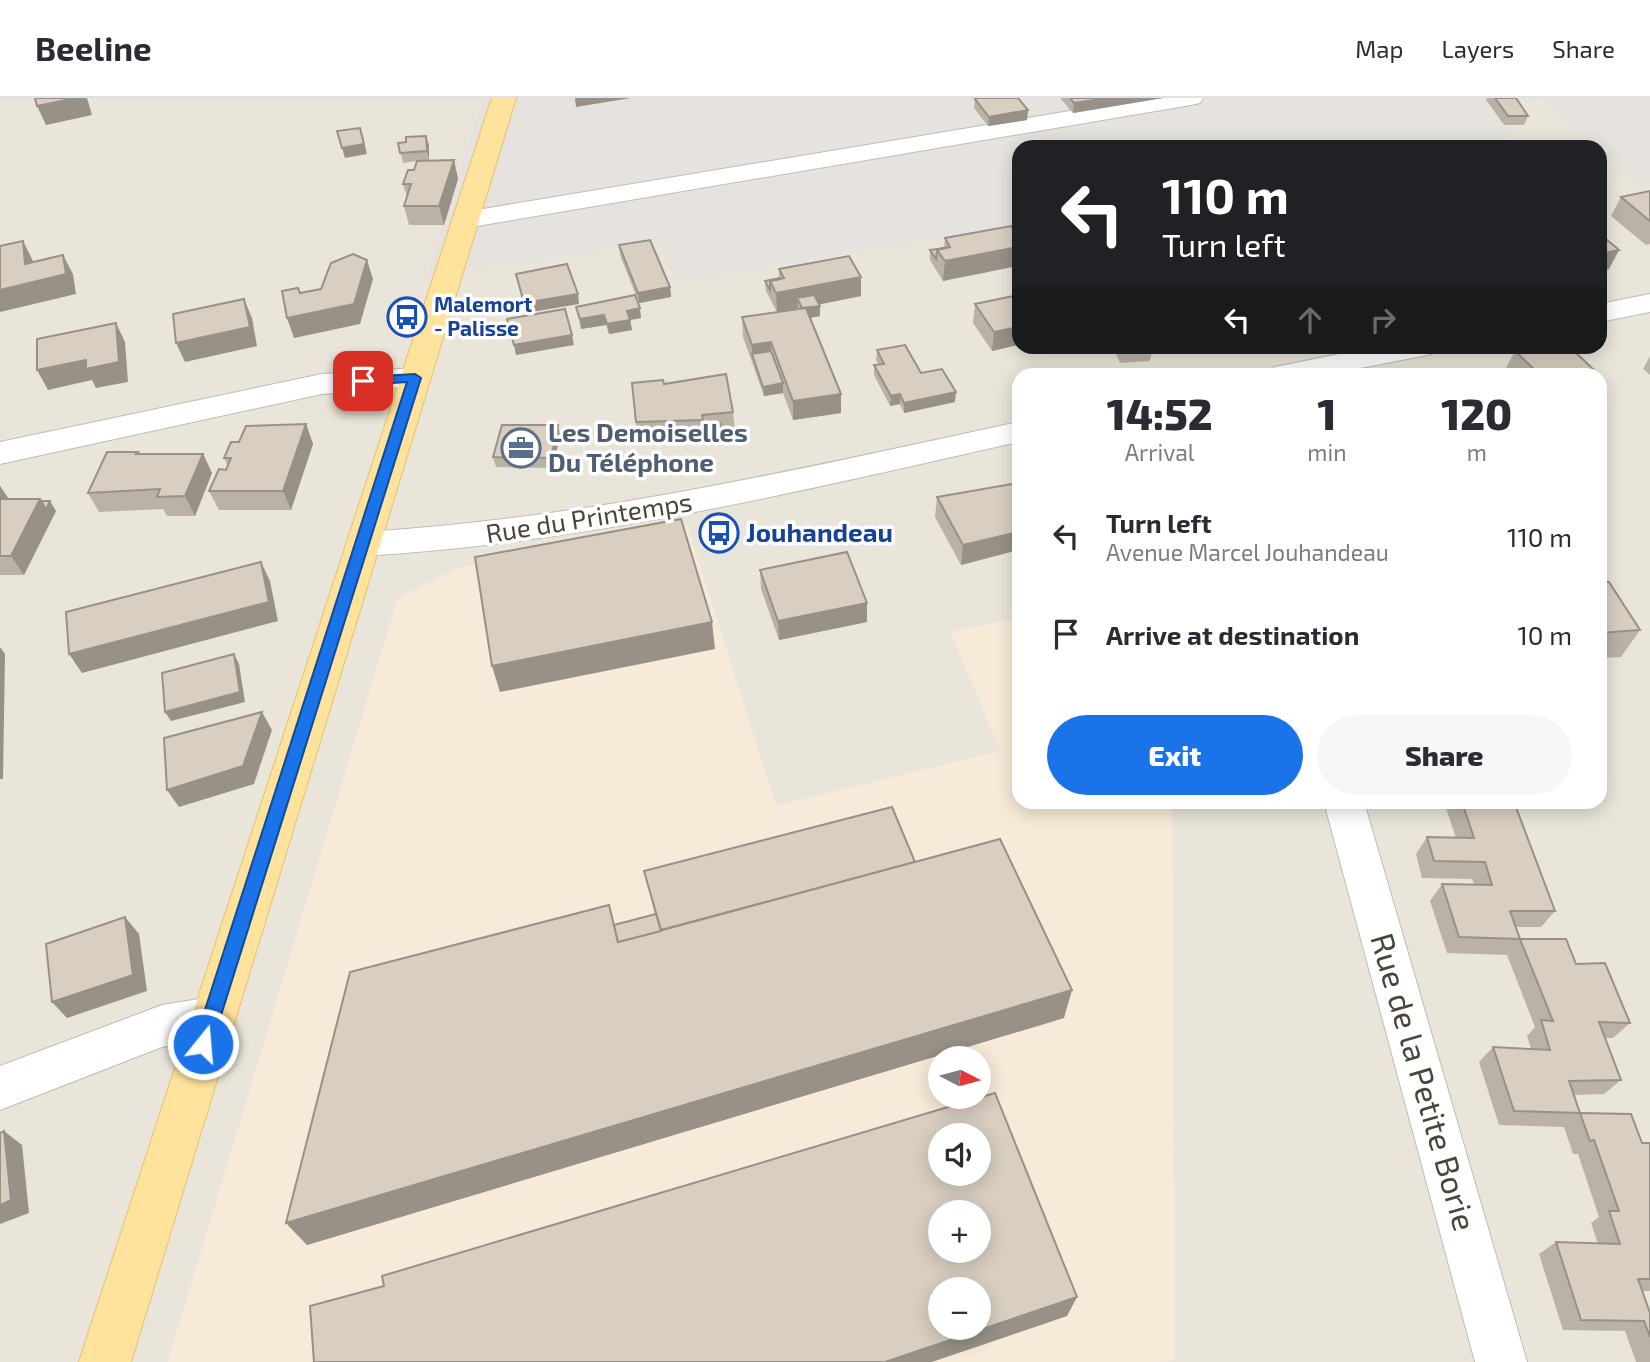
<!DOCTYPE html>
<meta charset="utf-8">
<style>
:root{--surface:#fff;--page:#f7f7f7;--text:#2b2b33;--muted:#7c7c81;--line:#e1e1e2;--accent:#1a73e8}
body{margin:0;font-family:"Exo 2",sans-serif;background:var(--page);color:var(--text);height:100vh;display:flex;flex-direction:column;font-size:26px;white-space:nowrap}
*{box-sizing:border-box;margin:0}
p{font-size:23px;color:var(--muted)}
.icon{flex:none;width:38px;height:38px;fill:none;stroke:currentColor;stroke-width:2;stroke-linecap:round;stroke-linejoin:round}
.map{position:relative;flex:1;overflow:hidden}
.sheet{position:absolute;left:1012px;top:270px;width:595px;height:441px;display:flex;flex-direction:column;background:var(--surface);border-radius:21px;box-shadow:0 4px 18px #0003}
.sheet>*{flex:none}
.guide{position:absolute;left:1012px;top:42px;width:595px;height:214px;border-radius:21px;box-shadow:0 4px 18px #0003;background:#202124;color:#fff;overflow:hidden}
.needle{width:46px;rotate:96deg}
.tools{position:absolute;left:928px;top:948px;display:grid;gap:14px}
.tools a{display:grid;place-items:center;width:63px;height:63px;border-radius:50%;background:var(--surface);box-shadow:0 4px 18px #0003;font-size:35px}
.pin{position:absolute;display:grid;place-items:center;width:60px;height:60px;color:#fff;margin:-30px;border-radius:14px;box-shadow:0 4px 10px #0006}
.me{position:absolute;width:77px;margin:-38px;rotate:17deg;stroke-linejoin:round;filter:drop-shadow(0 0 5px #0008)}
.turn{display:flex;align-items:center;gap:24px;height:147px;padding:0 35px;font-size:32px}
.turn .icon{width:91px;height:91px;stroke-width:2.5}
.turn b{display:block;font-size:49px;line-height:60px}
.lanes{display:flex;align-items:center;height:66px;padding:0 35px;background:#0003;justify-content:center;gap:35px;direction:ltr}
.lanes .off{opacity:.35}
.eta{display:flex;justify-content:space-evenly;align-items:center;height:119px;text-align:center}
.eta b{font-size:42px;font-weight:800;line-height:49px}
.cta{display:flex;gap:14px;margin-top:auto;padding:14px 35px}
.cta a{flex:1;height:80px;border-radius:42px;background:var(--accent);color:#fff;font-size:28px;font-weight:800;line-height:80px;text-align:center}
.cta a+a{background:var(--page);color:var(--text)}
ul{padding:0;list-style:none}
li{display:flex;align-items:center;gap:21px;height:98px;padding:0 35px}
li div{flex:1}
li b{display:block;font-size:26px}
li em{font-style:normal}
header{display:flex;align-items:center;gap:42px;box-sizing:border-box;height:98px;padding:0 35px;background:var(--surface);border-bottom:2px solid var(--line)}
header strong{font-size:33px}
nav{display:flex;gap:38px;margin-inline-start:auto;font-size:24px}
.map>svg:first-child{display:block}
.residential{fill:#eae5da}
.commercial{fill:#f7ead8;fill-rule:evenodd}
.industrial{fill:#e6e2dd}
.lines{fill:none;stroke-linecap:round;stroke-linejoin:round}
.minor-casing{stroke:#c2bbae;stroke-width:2}
.major-casing{stroke:#e6c16a;stroke-width:2}
.minor{fill:#fff;fill-rule:evenodd}
.major{fill:#ffe39c;fill-rule:evenodd}
.wall{fill:#bab2a6}
.shaded-wall{fill:#979187}
.building{fill:#d8cfc1;stroke:#979187;stroke-width:2;fill-rule:evenodd}
.route{fill:#1a73e8;stroke:#114b97;stroke-width:2}
.labels{text-anchor:middle;stroke-width:7;stroke-linejoin:round;paint-order:stroke}
.far-transit-label{font-size:21px;font-weight:bold;fill:#164399;stroke:#fff;text-anchor:start}
.service-label{font-size:26px;font-weight:bold;fill:#4e5e75;stroke:#fff;text-anchor:start}
.street-label{font-size:26px;fill:#4b4439;stroke:#fff}
.transit-label{font-size:26px;font-weight:bold;fill:#164399;stroke:#fff;text-anchor:start}
.near-street-label{font-size:32px;fill:#4b4439;stroke:#fff}
</style>
<header>
<strong>Beeline</strong>
<nav><a>Map</a><a>Layers</a><a>Share</a></nav>
</header>
<div class="map">
<svg width="1650" height="1264" viewBox="0 0 1650 1264">
<rect width="100%" height="100%" fill="#f6f3ec"/>
<!-- residential -->
<g class="residential">
<path d="M0,0H482L428,179L659,146L678,186L1018,127V248H1600V53L1638,86L1650,85V1264H1165L1175,1260L1172,704H1600V276H1018V520L951,535L1001,653L776,708L687,428L398,500L168,1264H0Z"/>
<path d="M1494,0H1539L1595,49H1466L1517,40L1486,2Z"/>
</g>
<!-- commercial -->
<path class="commercial" d="M687,428L776,708L1000,653L951,534L1018,520V704H1172L1175,1261L1165,1264H168L398,500L460,469ZM940,961H978V999H940ZM940,1038H978V1076H940ZM940,1115H978V1153H940ZM940,1192H978V1230H940Z"/>
<!-- industrial -->
<g class="industrial">
<path d="M482,0H1494L1486,3L1518,40L1466,49H1018V127L677,186L658,146L427,179Z"/>
<path d="M1539,0H1650V85L1638,86L1600,53V49H1595Z"/>
</g>
<g class="lines">
<!-- minor casing -->
<g class="minor-casing">
<g id="minor">
<path d="M1148,0H1203L1200,5L1191,7L465,130L455,128L452,122L455,116L465,114Z"/>
<path d="M1650,196V214L1600,224V206Z"/>
<path d="M1378,248H1442L1438,254L1427,257L1330,276H1270L1274,269L1285,267Z"/>
<path d="M415,270L426,273L430,280L426,287L322,296L0,366V344L322,276Z"/>
<path d="M1018,324V344C801,393 586,445 363,458L351,455L346,446L351,437L363,434C586,421 801,371 1018,324Z"/>
<path d="M1324,704H1364L1527,1264H1475Z"/>
<path d="M211,899L227,905L234,920L227,935L211,941L162,949L0,1012V968L162,907Z"/>
</g>
</g>
<!-- major casing -->
<g class="major-casing">
<path id="major" d="M492,0H516L131,1264H79Z"/>
</g>
<!-- minor -->
<use href="#minor" class="minor"/>
<!-- major -->
<use href="#major" class="major"/>
</g>
<!-- wall -->
<g class="wall">
<path d="M1060,0H1163L1073,15Z"/>
<path d="M1487,0H1516L1528,18L1524,27H1504L1486,2Z"/>
<path d="M975,1L1028,12L1027,22L988,28L974,10Z"/>
<path d="M398,45L429,47V62H454L458,81L444,127H409L404,108L407,99L403,86L414,72L416,63L403,65Z"/>
<path d="M1650,93V146L1646,147L1611,118L1621,99Z"/>
<path d="M1011,128L943,183L930,162V152L944,150L945,140Z"/>
<path d="M619,147L670,189L671,199L639,205L620,157Z"/>
<path d="M779,171L861,198L819,206L820,218L810,220L841,315L793,322L783,295L764,298L743,239L742,219L777,214L766,193L765,183L779,180Z"/>
<path d="M1018,197V247L992,253L973,225L975,206Z"/>
<path d="M576,209L641,220L630,222L632,232L609,236L606,227L581,231Z"/>
<path d="M1078,248H1097L1095,253Z"/>
<path d="M1113,248H1153L1150,263L1120,265Z"/>
<path d="M1157,248H1194L1193,253L1160,256Z"/>
<path d="M1520,248H1569L1598,276H1510L1505,272L1515,253L1518,252Z"/>
<path d="M877,252L921,275L955,304L904,315L900,306L890,308L874,277V267H879L876,262Z"/>
<path d="M1650,258V277L1643,271Z"/>
<path d="M664,286L733,314L735,334L721,335L722,339L705,341L671,342V344L653,346V343H638L636,324Z"/>
<path d="M306,326L313,346L291,412H219L209,393L226,372L228,368L224,360L239,344Z"/>
<path d="M558,327L560,337L553,370L496,369L493,359Z"/>
<path d="M138,354L139,356H203L212,375L195,418H167L163,411L99,414L88,395Z"/>
<path d="M1018,385V452L961,467L935,419L937,399Z"/>
<path d="M0,388L9,401H40L56,413L24,477H0Z"/>
<path d="M760,472L867,524L779,542L761,491Z"/>
<path d="M1600,484L1640,532L1621,559L1600,560Z"/>
<path d="M1444,704H1514L1555,813L1541,829H1516L1520,841L1507,857L1447,855L1430,803L1442,786H1474L1472,781L1422,780L1416,756L1427,739L1456,740Z"/>
<path d="M915,764L1064,920L307,1147L286,1125L655,817L644,773Z"/>
<path d="M1520,841L1576,866L1630,925L1613,940H1605L1621,982L1604,996L1574,997L1580,1015L1642,1045H1650V1193H1642L1650,1215V1264H1636L1625,1233L1563,1232L1539,1156L1556,1144L1598,1146L1591,1125L1599,1119L1578,1056H1573L1564,1029L1499,1027L1479,964L1493,949L1531,951L1527,938L1535,929L1507,857Z"/>
</g>
<!-- shaded-wall -->
<g class="shaded-wall">
<path d="M76,0H87L92,17L46,27L37,8Z"/>
<path d="M575,0H631L576,9Z"/>
<path d="M1107,0H1163L1073,15L1074,5Z"/>
<path d="M1028,12L1027,22L988,28L989,19Z"/>
<path d="M426,38L429,47V62L427,53Z"/>
<path d="M363,39L367,56L345,60L342,50Z"/>
<path d="M454,62L458,81L444,127L439,108Z"/>
<path d="M23,143L33,163L35,184L63,157L73,176L76,196L0,214V192L25,166Z"/>
<path d="M1018,149V168L943,183L945,163Z"/>
<path d="M1619,152L1609,171L1600,173V156Z"/>
<path d="M367,162L373,181L360,226L294,240L287,220Z"/>
<path d="M861,179V198L802,210L797,200L798,210L777,214L776,195Z"/>
<path d="M670,189L671,199L639,205L638,195Z"/>
<path d="M578,196L579,206L526,215L524,205Z"/>
<path d="M244,201L252,220L257,248L185,264L176,245Z"/>
<path d="M820,208V218L803,221L802,211Z"/>
<path d="M640,210L641,220L630,222L632,232L609,236L607,226L627,213Z"/>
<path d="M604,217L606,227L581,231L580,221Z"/>
<path d="M116,225L125,244L128,284L96,290L92,282L48,292L37,272Z"/>
<path d="M1018,229V247L992,253L994,234Z"/>
<path d="M572,237L574,247L516,257L514,247Z"/>
<path d="M771,244L772,263L752,256V247Z"/>
<path d="M1028,248H1043L1028,252Z"/>
<path d="M1229,248H1242L1228,251Z"/>
<path d="M783,285V295L764,298L763,289Z"/>
<path d="M956,294L955,304L904,315V305Z"/>
<path d="M841,296V315L793,322V303Z"/>
<path d="M900,296V306L890,308L891,298Z"/>
<path d="M306,326L313,346L291,412L283,393Z"/>
<path d="M558,327L560,337L553,370L551,360Z"/>
<path d="M203,356L212,375L195,418L185,398Z"/>
<path d="M0,388L12,406L0,410Z"/>
<path d="M40,401L52,421L24,477L11,458Z"/>
<path d="M50,403L56,413L52,421L46,411Z"/>
<path d="M1018,434V452L961,467L963,447Z"/>
<path d="M261,464L270,483L278,523L82,575L69,556Z"/>
<path d="M867,505V524L779,542L778,523Z"/>
<path d="M712,524L715,551L500,594L492,568Z"/>
<path d="M0,549L5,556L3,681H0Z"/>
<path d="M234,556L239,566L245,604L171,623L165,614Z"/>
<path d="M262,614L272,632L254,686L179,709L167,692Z"/>
<path d="M125,819L139,836L147,893L67,920L52,904Z"/>
<path d="M1072,892L1064,920L307,1147L286,1125Z"/>
<path d="M4,1033L22,1047L29,1115L0,1126V1107Z"/>
<path d="M1077,1199L1067,1218L932,1264H885Z"/>
</g>
<!-- building -->
<g class="building">
<path d="M35,0H76L37,8Z"/>
<path d="M978,0H1018L1028,12L989,19L975,1Z"/>
<path d="M1070,0H1107L1074,5Z"/>
<path d="M1495,0H1516L1528,18H1508Z"/>
<path d="M360,30L364,46L342,50L337,33Z"/>
<path d="M426,38L427,53L400,55L398,45L406,44V39Z"/>
<path d="M454,62L439,108H404L411,86H403L408,72H414L417,63Z"/>
<path d="M1650,93V123L1621,99Z"/>
<path d="M1011,128L1018,138V149L945,163L937,152L950,149L945,140Z"/>
<path d="M1600,136L1619,152L1600,156Z"/>
<path d="M650,142L670,189L638,195L619,147Z"/>
<path d="M23,143L25,166L63,157L66,176L0,192V148Z"/>
<path d="M944,150L937,152L936,161L930,152Z"/>
<path d="M353,156L367,162L354,206L287,220L282,193L298,190L300,195L321,191L331,165Z"/>
<path d="M849,158L861,179L776,195L770,183L784,180L779,171Z"/>
<path d="M567,166L578,196L524,205L516,176Z"/>
<path d="M779,180L780,181L770,183V192L765,183Z"/>
<path d="M635,197L640,210L627,213L630,222L607,226L604,217L580,221L576,209Z"/>
<path d="M814,197L820,208L802,210L797,200Z"/>
<path d="M1018,197V229L994,234L975,206Z"/>
<path d="M244,201L250,229L176,245L173,216Z"/>
<path d="M806,210L841,296L793,303L771,244L752,247L742,219Z"/>
<path d="M565,211L572,237L514,247L507,221Z"/>
<path d="M116,225L119,264L86,271V262L37,272V241Z"/>
<path d="M905,247L921,275L942,271L956,294L904,305L900,296L891,298L874,267L884,266L877,252Z"/>
<path d="M1525,248H1569L1598,276H1539L1515,253L1527,250Z"/>
<path d="M771,253L783,285L763,289L752,256Z"/>
<path d="M726,276L733,314L702,317L703,322L636,324L632,285L663,282L664,286Z"/>
<path d="M720,325L721,329L704,331L703,327Z"/>
<path d="M306,326L283,393H209L219,371L226,372L231,360H224L231,344H239L246,328Z"/>
<path d="M502,327H558L551,360L493,359Z"/>
<path d="M669,330L670,334L652,336V331Z"/>
<path d="M107,354H138L136,356H203L185,398L157,399L160,391L88,395Z"/>
<path d="M1018,385V434L963,447L937,399Z"/>
<path d="M0,401H40L11,458H0Z"/>
<path d="M41,403H50L46,411Z"/>
<path d="M681,421L712,524L492,568L475,459Z"/>
<path d="M847,454L867,505L778,523L760,472Z"/>
<path d="M261,464L269,504L69,556L66,514Z"/>
<path d="M1600,484H1609L1640,532L1600,535Z"/>
<path d="M234,556L240,594L165,614L162,575Z"/>
<path d="M262,614L243,668L167,692L164,640Z"/>
<path d="M1462,704H1514L1555,813H1510L1520,841L1459,839L1442,786L1492,787L1485,764L1434,763L1427,739L1474,740Z"/>
<path d="M892,709L915,764L661,832L644,773Z"/>
<path d="M1000,741L1072,892L286,1125L350,874L609,807L618,844Z"/>
<path d="M656,816L661,833L618,844L614,827Z"/>
<path d="M125,819L133,877L52,904L46,846Z"/>
<path d="M1520,841H1566L1576,866L1605,865L1630,925L1599,924L1621,982L1569,983L1580,1015L1514,1013L1493,949L1550,952L1541,922L1553,923Z"/>
<path d="M995,995L1077,1199L885,1264H314L310,1208L384,1188L382,1178ZM940,1038H978V1076H940ZM940,1115H978V1153H940ZM940,1192H978V1230H940Z"/>
<path d="M1580,1015L1631,1016L1642,1045H1650V1181H1638L1650,1215V1239L1644,1223L1581,1222L1556,1144L1620,1146L1609,1113H1619L1594,1042L1590,1043Z"/>
<path d="M4,1033L11,1102L0,1107V1035Z"/>
</g>
<!-- route -->
<path class="route" d="M415,276L421,280L212,946L210,952L203,955L196,952L194,946L407,284L363,287L356,283L363,279Z"/>
<!-- icons -->
<defs>
<g id="bus-ring" transform="scale(2.0125)"><circle r="9.5" fill="#fff" stroke="#1a4fb4" stroke-width="1.5"/><path d="M-5-6H5V4H4V6H2V4H-2V6H-4V4H-5ZM-3.5-4V0h7V-4ZM-3.5 1.2v1.5H-2V1.2ZM2 1.2v1.5H3.5V1.2Z" fill="#1a4fb4"/></g>
<g id="office-ring" transform="scale(2.0125)"><circle r="9.5" fill="#fff" stroke="#5c6f8a" stroke-width="1.5"/><path d="M-6-3h4V-5.5h4V-3h4V5H-6ZM-1-4.5V-3h2v-1.5ZM-6 0V1H6V0Z" fill="#5c6f8a"/></g>
</defs>
<g fill-rule="evenodd">
<use href="#bus-ring" x="407" y="219"/>
<use href="#office-ring" x="521" y="350"/>
<use href="#bus-ring" x="719" y="435"/>
</g>
<g class="labels">
<!-- far-transit labels -->
<g class="far-transit-label">
<text x="434" y="214">Malemort<tspan x="434" dy="24">- Palisse</tspan></text>
</g>
<!-- service labels -->
<g class="service-label">
<text x="548" y="344">Les Demoiselles<tspan x="548" dy="30">Du Téléphone</tspan></text>
</g>
<!-- street labels -->
<g class="street-label">
<text transform="translate(589 420) rotate(-9)" y="9">Rue du Printemps</text>
</g>
<!-- transit labels -->
<g class="transit-label">
<text x="746" y="444">Jouhandeau</text>
</g>
<!-- near-street labels -->
<g class="near-street-label">
<text transform="translate(1423 984) rotate(74)" y="11">Rue de la Petite Borie</text>
</g>
</g>
</svg>
<div class="tools">
<a><svg class="needle" viewBox="-14 -14 28 28"><path d="M0-13l5 13h-10z" fill="#e53935"/><path d="M0 13l5-13h-10z" fill="#7c7c81"/></svg></a>
<a><svg class="icon" aria-label="sound" viewBox="0 0 24 24"><path d="M4 9h4l5-4v14l-5-4H4zM17 9q2 3 0 6"/></svg></a>
<a>+</a>
<a>−</a>
</div>
<div class="pin" style="left:363px;top:283px;background:#d93025"><svg class="icon" aria-label="arrive" viewBox="0 0 24 24"><path d="M6 21V4h12l-3 4 3 4H6"/></svg></div>
<svg class="me" style="left:203px;top:946px" viewBox="-20 -20 40 40"><circle r="17" fill="#1a73e8" stroke="#fff" stroke-width="3"/><path d="M0-11L8 9 0 5-8 9z" fill="#fff"/></svg>
<div class="guide">
<div class="turn"><svg class="icon" aria-label="left" viewBox="0 0 24 24"><path d="M17 20v-9H6M10 6l-5 5 5 5"/></svg><div><b>110 m</b>Turn left</div></div>
<div class="lanes"><svg class="icon" aria-label="left" viewBox="0 0 24 24"><path d="M17 20v-9H6M10 6l-5 5 5 5"/></svg><svg class="icon off" aria-label="ahead" viewBox="0 0 24 24"><path d="M12 20V5M6 11l6-6 6 6"/></svg><svg class="icon off" aria-label="right" viewBox="0 0 24 24"><path d="M7 20v-9h11M14 6l5 5-5 5"/></svg></div>
</div>
<section class="sheet">
<div class="eta">
<div><b>14:52</b><p>Arrival</p></div>
<div><b>1</b><p>min</p></div>
<div><b>120</b><p>m</p></div>
</div>
<ul>
<li><svg class="icon" aria-label="left" viewBox="0 0 24 24"><path d="M17 20v-9H6M10 6l-5 5 5 5"/></svg><div><b>Turn left</b><p>Avenue Marcel Jouhandeau</p></div><em>110 m</em></li>
<li><svg class="icon" aria-label="arrive" viewBox="0 0 24 24"><path d="M6 21V4h12l-3 4 3 4H6"/></svg><div><b>Arrive at destination</b></div><em>10 m</em></li>
</ul>
<div class="cta"><a>Exit</a><a>Share</a></div>
</section>
</div>
